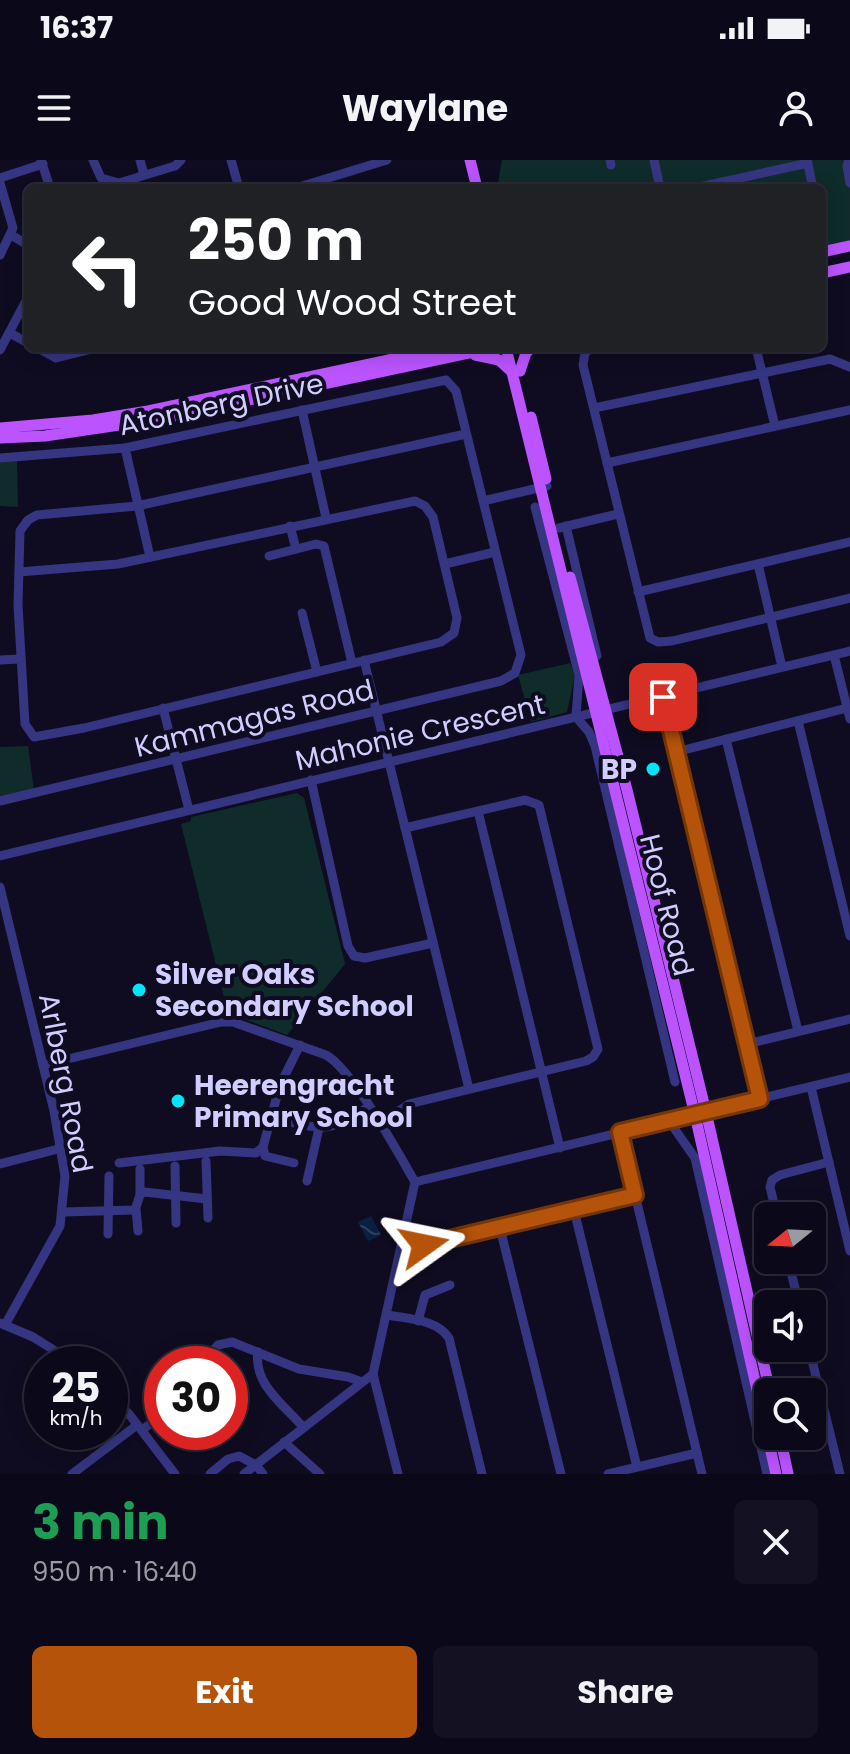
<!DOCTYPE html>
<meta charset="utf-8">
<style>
:root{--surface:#0b0919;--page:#141222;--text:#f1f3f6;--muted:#9a9aa2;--line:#2b2a38;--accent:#b45309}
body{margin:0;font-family:Poppins,sans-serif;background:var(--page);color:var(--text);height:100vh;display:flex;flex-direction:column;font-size:30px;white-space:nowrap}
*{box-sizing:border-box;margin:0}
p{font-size:26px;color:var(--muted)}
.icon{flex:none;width:44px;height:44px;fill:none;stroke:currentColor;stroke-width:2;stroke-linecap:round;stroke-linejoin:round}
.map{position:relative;height:1314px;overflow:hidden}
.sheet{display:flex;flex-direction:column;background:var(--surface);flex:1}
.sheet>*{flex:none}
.hud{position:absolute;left:24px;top:24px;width:802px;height:168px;border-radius:12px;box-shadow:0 4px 20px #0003,0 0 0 2px var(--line);background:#202124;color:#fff;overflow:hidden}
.needle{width:52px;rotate:252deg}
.buttons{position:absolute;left:754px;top:1042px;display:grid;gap:16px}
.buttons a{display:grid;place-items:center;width:72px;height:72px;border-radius:12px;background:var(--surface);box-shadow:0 4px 20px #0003,0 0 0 2px var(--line);font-size:40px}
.speed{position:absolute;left:24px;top:1186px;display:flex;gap:16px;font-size:40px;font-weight:700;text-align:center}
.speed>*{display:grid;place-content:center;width:104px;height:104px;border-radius:50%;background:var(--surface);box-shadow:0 4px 20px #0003,0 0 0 2px var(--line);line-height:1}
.speed small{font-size:20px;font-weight:400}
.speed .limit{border:12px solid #d22;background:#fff;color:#111}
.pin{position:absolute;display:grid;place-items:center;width:68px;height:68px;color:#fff;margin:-34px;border-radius:16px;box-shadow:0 4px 12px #0006}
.me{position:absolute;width:88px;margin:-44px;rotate:78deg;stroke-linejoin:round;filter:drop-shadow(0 0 6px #0008)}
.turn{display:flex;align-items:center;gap:28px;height:168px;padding:0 32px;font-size:36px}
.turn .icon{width:104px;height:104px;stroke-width:2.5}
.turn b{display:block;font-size:56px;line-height:68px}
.round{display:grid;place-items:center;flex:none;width:84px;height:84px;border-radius:12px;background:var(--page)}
.summary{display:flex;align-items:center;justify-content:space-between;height:136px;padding:0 32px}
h1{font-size:48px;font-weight:700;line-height:60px;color:#1e9e55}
.primary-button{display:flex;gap:16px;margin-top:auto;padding:16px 32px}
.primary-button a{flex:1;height:92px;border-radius:12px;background:var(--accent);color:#fff;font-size:32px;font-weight:700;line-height:92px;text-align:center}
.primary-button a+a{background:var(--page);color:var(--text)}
.status{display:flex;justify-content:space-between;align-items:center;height:56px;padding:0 40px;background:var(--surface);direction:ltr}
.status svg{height:22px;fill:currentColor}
header{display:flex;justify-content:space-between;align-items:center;height:104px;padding:0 32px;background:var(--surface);font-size:36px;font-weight:700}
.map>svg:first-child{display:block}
.green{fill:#0f2c2a}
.water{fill:url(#water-waves)}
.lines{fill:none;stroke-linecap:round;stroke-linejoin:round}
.minor{stroke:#363582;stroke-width:9}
.major{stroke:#bb54ff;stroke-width:11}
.route-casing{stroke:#753606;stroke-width:20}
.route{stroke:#b45309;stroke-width:14}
.poi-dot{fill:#00e5f8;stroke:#0f0c21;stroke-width:3}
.labels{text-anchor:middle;stroke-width:8;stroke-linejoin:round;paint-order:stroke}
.street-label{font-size:28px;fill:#d1cdff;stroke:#0f0c21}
.poi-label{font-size:28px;font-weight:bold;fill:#d1cdff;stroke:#0f0c21;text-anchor:start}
</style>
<div class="status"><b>16:37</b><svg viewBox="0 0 49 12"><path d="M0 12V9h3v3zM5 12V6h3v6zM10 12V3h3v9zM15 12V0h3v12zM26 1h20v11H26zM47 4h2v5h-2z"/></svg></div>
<header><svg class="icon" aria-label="menu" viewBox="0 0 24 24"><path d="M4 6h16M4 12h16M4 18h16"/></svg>Waylane<svg class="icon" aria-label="person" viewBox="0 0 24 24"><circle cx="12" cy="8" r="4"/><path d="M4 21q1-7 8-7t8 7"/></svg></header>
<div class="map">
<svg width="850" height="1314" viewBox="0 0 850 1314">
<defs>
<pattern id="water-waves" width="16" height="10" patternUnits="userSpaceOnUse" patternTransform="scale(2)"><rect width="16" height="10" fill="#092043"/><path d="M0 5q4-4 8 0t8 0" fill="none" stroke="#2c3f5f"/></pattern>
</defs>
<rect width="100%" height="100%" fill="#0f0c21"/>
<!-- green -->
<g class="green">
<path d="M502,0H850V81L822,88V28H497Z"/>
<path d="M0,299H17L18,347L0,346Z"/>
<path d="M570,503L575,515L567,552L531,562L518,515Z"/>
<path d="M28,586L34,630L0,638V587Z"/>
<path d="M297,633L304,638L345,804L287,875L228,853L181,664L191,661V657Z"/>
</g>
<!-- water -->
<path class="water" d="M371,1056L381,1075L368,1081L358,1062Z"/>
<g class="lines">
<!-- minor -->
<g class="minor">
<path d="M41,0L50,28"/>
<path d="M93,0L101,18L119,23L175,6L181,0"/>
<path d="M140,0L144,15"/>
<path d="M231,0L239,28"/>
<path d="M610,0L611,5"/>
<path d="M654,0L660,28"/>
<path d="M807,0L813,28"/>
<path d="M849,0L847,6L850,23"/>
<path d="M0,18L43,4"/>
<path d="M0,23L13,68L0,95"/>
<path d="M296,28L387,0"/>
<path d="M695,28L808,3"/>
<path d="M11,75L28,85"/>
<path d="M10,173L28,183"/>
<path d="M38,188L56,198L96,188"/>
<path d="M591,188L585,193L583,205L650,478L658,482L672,481L850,438"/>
<path d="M756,188L775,266"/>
<path d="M0,190L28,137"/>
<path d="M594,248L830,199L850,207"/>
<path d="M302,250L326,358"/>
<path d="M125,288L150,397"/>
<path d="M0,298L125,288L446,220L456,231L521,495L515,513L501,521L0,641"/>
<path d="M607,303L850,250"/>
<path d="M483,341L547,326"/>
<path d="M535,347L579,515L576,557L589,572L595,586L675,922"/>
<path d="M290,366L296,389"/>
<path d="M566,366L597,496"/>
<path d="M559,368L618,354"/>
<path d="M269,396L316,384L324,386L352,503"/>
<path d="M445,404L495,392"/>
<path d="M758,404L782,507"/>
<path d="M19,412L118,404L415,341L425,346L433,357L457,458L454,473L441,482L84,568L34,577L25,564L18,445L20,371L28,360L37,355L137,346L466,274"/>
<path d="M638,432L850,382"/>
<path d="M302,453L317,512"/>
<path d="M834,495L850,559"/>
<path d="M0,500L19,499"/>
<path d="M364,500L469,929"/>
<path d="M663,537L760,939"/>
<path d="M163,548L189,650"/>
<path d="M798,561L850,776"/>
<path d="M726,579L798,871"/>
<path d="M676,592L847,548"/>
<path d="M311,620L348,786L354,796L365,798L433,783"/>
<path d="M478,651L560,988"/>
<path d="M0,696L850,491"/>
<path d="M0,727L54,951L65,1016L60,1066L5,1165"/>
<path d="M747,884L850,859"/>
<path d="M43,905L221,862H233L326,895C353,910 398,993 415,1022L373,1214L244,1314"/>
<path d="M811,927L850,1091"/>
<path d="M272,958C320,968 325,976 368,947"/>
<path d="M669,961L695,998L767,1314"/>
<path d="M380,964L409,944L586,901L593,897L598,889L539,645L525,640L405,668"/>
<path d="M620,972L702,1314"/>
<path d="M206,1001L208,1058"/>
<path d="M119,1003L220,991L256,993L263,987"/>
<path d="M294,1003L265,996L263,987L280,925L300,885"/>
<path d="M0,1004L62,988"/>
<path d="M175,1006L176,1063"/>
<path d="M140,1009V1033"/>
<path d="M307,1021L319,968"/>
<path d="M415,1022L850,917"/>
<path d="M136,1049L138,1071"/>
<path d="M574,1050L637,1307"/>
<path d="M63,1052L135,1050L140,1035L144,1032L207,1039"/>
<path d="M777,1056L770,1027L772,1020L780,1015L829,1002"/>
<path d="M500,1068L561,1314"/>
<path d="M108,1074L109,1016"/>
<path d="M404,1082L431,1084L635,1035"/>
<path d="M788,1100L799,1144"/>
<path d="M388,1155C408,1159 436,1159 449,1178L482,1314"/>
<path d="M418,1161L425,1135L450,1125"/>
<path d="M0,1163L33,1177L76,1204"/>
<path d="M809,1188L840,1314"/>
<path d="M258,1192C253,1224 284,1245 303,1267"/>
<path d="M200,1204L218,1185L232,1182L299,1209L348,1217L362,1222"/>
<path d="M373,1214L398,1314"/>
<path d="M110,1234L129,1254L175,1314"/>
<path d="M142,1270L162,1255"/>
<path d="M284,1282L320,1314"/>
<path d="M72,1314L137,1265"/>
<path d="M210,1314L228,1299L239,1296L256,1305L263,1314"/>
<path d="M608,1314L697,1293"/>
</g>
<!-- major -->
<g class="major">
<path d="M470,0L477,28"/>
<path d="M822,92L850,86"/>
<path d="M822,113L850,107"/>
<path d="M506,188L695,955L776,1314"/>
<path d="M475,195L499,200L512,212"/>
<path d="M520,211L526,193L531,188"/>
<path d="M531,257L546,319"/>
<path d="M0,268L93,260L148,251L445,188"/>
<path d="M0,278L45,276L160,259L492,188"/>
<path d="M570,417L627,630L706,952L770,1232"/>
<path d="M780,1276L788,1314"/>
</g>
</g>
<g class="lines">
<!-- route casing -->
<g class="route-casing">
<path id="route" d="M424,1085L635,1035L620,972L760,939L663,537"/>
</g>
<!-- route -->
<use href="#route" class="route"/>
</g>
<!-- markers -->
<g class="poi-dot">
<circle cx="653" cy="609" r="8"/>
<circle cx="139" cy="830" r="8"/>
<circle cx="178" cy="941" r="8"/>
</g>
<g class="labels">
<!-- street labels -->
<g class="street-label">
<text transform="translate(221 244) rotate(-12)" y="10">Atonberg Drive</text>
<text transform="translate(254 558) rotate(-14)" y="10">Kammagas Road</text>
<text transform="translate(420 572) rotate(-13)" y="10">Mahonie Crescent</text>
<text transform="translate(667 745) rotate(76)" y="10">Hoof Road</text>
<text transform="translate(66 923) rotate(79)" y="10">Arlberg Road</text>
</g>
<!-- poi labels -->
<g class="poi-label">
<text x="637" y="619" text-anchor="end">BP</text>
<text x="155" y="824">Silver Oaks<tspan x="155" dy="32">Secondary School</tspan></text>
<text x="194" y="935">Heerengracht<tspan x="194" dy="32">Primary School</tspan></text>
</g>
</g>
</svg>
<div class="buttons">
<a><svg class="needle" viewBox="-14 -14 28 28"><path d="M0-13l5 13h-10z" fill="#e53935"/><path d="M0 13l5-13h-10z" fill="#9a9aa2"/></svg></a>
<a><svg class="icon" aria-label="sound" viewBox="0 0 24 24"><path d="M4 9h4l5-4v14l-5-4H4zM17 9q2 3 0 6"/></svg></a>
<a><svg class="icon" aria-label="search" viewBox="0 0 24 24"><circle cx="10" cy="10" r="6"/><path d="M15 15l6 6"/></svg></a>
</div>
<div class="speed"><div>25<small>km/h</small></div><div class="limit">30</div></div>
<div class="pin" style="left:663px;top:537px;background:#d93025"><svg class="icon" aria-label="arrive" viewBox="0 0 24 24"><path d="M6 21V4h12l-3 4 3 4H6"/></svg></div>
<svg class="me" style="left:424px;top:1085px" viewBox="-20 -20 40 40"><path d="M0-17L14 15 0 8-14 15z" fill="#b45309" stroke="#fff" stroke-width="4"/></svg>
<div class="hud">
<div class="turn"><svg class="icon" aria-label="left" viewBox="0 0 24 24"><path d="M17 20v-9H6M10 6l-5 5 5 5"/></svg><div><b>250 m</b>Good Wood Street</div></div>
</div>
</div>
<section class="sheet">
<div class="summary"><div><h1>3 min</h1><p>950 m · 16:40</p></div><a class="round"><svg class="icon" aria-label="close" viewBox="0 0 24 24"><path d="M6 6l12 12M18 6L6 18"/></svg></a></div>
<div class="primary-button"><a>Exit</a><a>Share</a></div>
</section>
